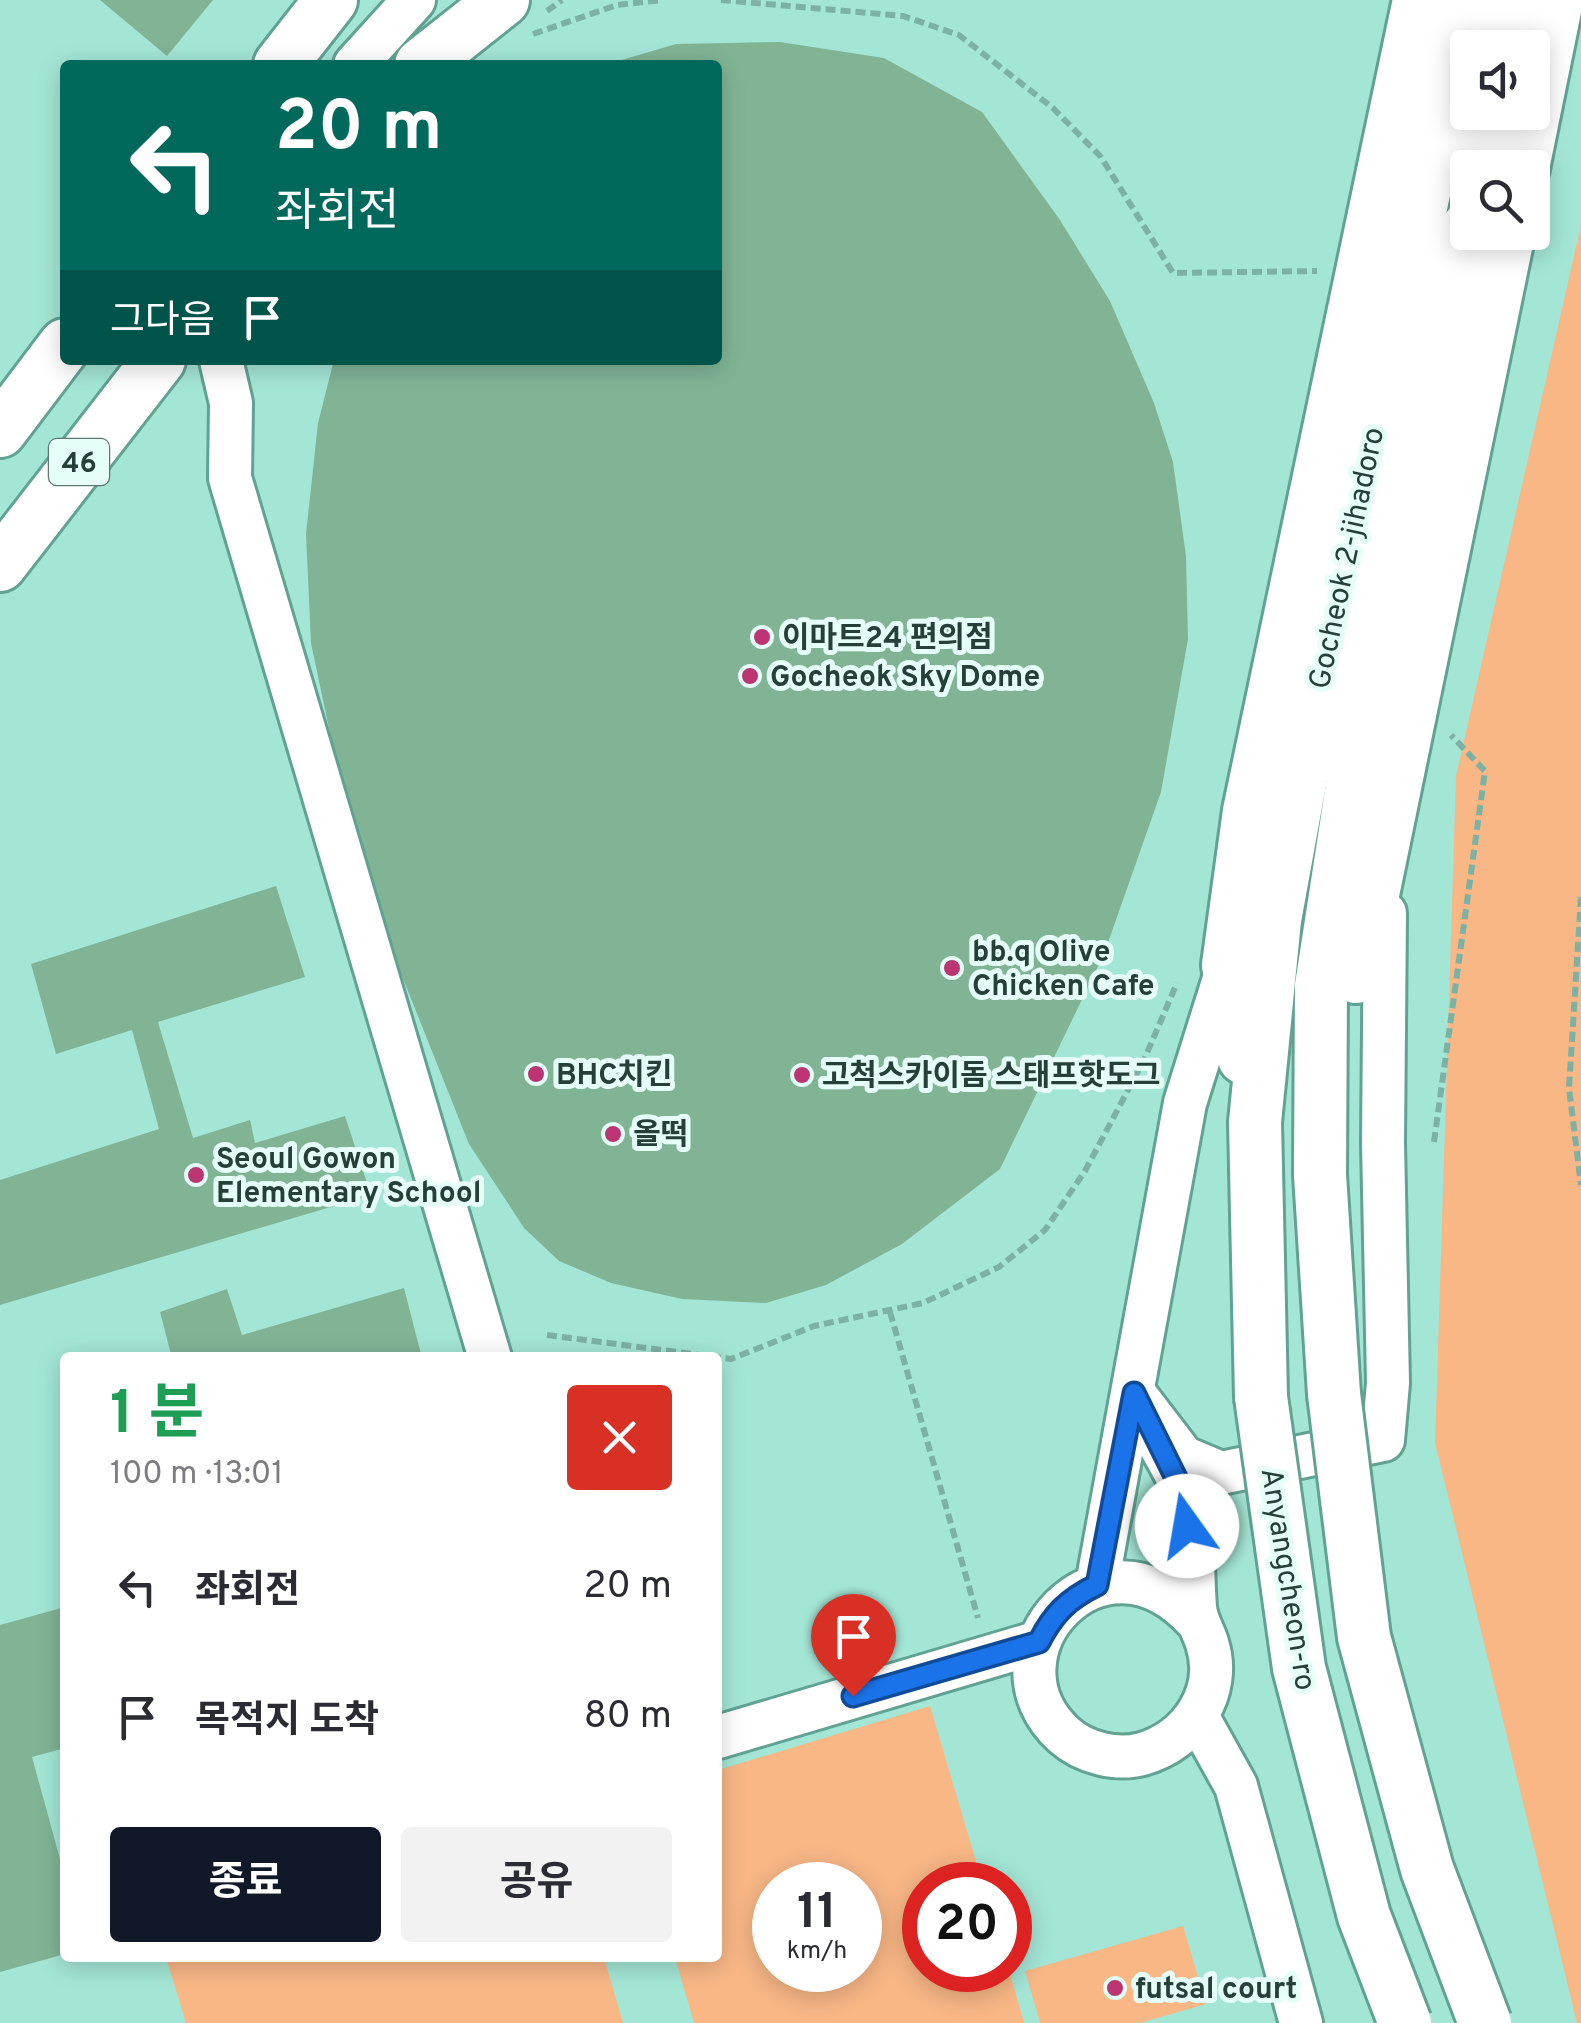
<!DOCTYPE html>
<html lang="ko">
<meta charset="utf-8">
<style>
:root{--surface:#fff;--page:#f2f2f3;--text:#2b2b33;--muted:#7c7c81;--accent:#111827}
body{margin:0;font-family:Overpass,"Noto Sans KR",sans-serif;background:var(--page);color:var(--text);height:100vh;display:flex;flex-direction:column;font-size:38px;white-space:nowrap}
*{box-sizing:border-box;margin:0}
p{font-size:32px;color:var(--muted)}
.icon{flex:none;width:55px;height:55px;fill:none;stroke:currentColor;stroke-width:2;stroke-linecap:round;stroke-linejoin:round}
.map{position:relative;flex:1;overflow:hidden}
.drawer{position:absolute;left:60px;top:1352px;width:662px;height:610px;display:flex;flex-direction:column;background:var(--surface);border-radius:10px;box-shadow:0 5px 25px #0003}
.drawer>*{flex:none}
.guide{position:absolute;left:60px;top:60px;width:662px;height:305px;border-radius:10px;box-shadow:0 5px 25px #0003;background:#00695c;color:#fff;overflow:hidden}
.buttons{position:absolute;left:1450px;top:30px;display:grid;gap:20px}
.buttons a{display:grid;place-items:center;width:100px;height:100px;border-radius:10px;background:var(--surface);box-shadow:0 5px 25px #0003;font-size:50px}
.speed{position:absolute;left:752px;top:1862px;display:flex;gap:20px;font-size:50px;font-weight:700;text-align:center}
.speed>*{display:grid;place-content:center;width:130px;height:130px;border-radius:50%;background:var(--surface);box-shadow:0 5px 25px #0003;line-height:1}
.speed small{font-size:25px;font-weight:400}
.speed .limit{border:15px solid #d22;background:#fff;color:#111}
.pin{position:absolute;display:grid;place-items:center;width:85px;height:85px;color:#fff;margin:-102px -42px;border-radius:50% 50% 50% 0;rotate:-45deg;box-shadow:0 0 10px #0007}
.pin .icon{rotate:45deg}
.me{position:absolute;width:110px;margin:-55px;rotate:347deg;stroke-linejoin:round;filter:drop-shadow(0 0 8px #0008)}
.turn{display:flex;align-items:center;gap:35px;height:210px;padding:0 50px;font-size:45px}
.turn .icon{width:130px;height:130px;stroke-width:2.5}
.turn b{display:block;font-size:70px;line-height:85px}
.then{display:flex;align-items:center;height:95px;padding:0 50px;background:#0003;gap:20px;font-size:38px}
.round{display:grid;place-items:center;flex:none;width:105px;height:105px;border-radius:10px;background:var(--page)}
.headline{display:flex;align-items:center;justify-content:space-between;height:170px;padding:0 50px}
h1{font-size:60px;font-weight:700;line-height:75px;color:#1e9e55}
.primary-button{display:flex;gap:20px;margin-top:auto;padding:20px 50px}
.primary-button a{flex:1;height:115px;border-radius:10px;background:var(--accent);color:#fff;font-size:40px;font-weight:700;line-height:115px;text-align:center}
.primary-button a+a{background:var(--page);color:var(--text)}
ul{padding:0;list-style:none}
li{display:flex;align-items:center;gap:30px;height:130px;padding:0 50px}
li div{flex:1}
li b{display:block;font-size:38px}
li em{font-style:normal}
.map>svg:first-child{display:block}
.green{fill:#f9b786;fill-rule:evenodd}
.building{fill:#81b495}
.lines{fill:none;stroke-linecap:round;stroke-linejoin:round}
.minor-casing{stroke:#61a293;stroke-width:48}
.major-casing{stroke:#61a293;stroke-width:58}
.path{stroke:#7cb2a4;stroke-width:6;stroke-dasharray:10 5;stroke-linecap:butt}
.minor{stroke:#fff;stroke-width:42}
.major{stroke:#fff;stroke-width:52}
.major-bridge-casing{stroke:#61a293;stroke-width:58;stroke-linecap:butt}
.major-bridge{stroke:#fff;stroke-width:52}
.route-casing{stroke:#114b97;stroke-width:25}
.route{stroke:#1a73e8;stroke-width:18}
.poi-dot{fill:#bc3471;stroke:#e5fef7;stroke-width:4}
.labels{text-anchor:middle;stroke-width:10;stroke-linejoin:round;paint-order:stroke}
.shield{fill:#e5fef7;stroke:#5e7972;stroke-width:2.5}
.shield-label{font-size:28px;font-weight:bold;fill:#244039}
.street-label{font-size:30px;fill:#244039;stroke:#e5fef7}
.poi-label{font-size:30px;font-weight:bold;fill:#244039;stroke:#e5fef7;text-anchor:start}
</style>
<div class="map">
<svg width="1581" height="2023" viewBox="0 0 1581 2023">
<rect width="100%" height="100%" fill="#a4e6d6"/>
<!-- green -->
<g class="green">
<path d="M1581,225V2023H1577L1435,1443L1456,776Z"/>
<path d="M930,1706L983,1885H925V1970H1009L1024,2023H694L675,1958H718V1770ZM775,1885H860V1970H775Z"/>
<path d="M1183,1926L1206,2004L1140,2023H1040L1025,1971Z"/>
<path d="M166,1958H604L623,2023H186Z"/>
</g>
<!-- building -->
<g class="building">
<path d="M100,0H213L167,56Z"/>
<path d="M780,42L884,58L982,112L1060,220L1110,301L1154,403L1173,462L1186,556L1188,639L1161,792L1104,954L1000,1169L902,1244L826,1285L766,1303L682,1299L611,1283L559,1261L524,1228L469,1144L390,946L347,814L311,643L306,534L318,423L334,360H718V65L608,64L676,44Z"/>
<path d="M276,886L305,977L158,1022L193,1138L250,1120L255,1143L345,1116L371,1195L0,1305V1180L159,1129L132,1030L56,1054L31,964Z"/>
<path d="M404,1288L422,1358H172L160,1312L227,1289L242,1335Z"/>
<path d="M65,1607V1748L32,1757L65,1877V1954L0,1972V1625Z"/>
</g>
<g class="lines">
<!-- minor casing -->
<g class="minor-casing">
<g id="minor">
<path d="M355,65L414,0"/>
<path d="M221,360L231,403L230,478L490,1358"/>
<path d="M1134,1393L1183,1457L1221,1473L1383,1440L1388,1383L1383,1143L1385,913"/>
<path d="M1157,1439C1165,1456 1178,1475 1184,1493C1195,1527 1192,1572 1195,1607C1196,1621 1203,1630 1207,1643C1223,1692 1190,1741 1142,1754C1117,1761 1084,1753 1064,1735C977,1656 1100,1514 1196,1620"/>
<path d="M1097,1585L1185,1103L1228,966"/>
<path d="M1197,1716L1236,1786L1301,2023"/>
<path d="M718,1737L1039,1642"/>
</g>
</g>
<!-- major casing -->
<g class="major-casing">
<g id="major">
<path d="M1505,48L1515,0"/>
<path d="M280,65L331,0"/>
<path d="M421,65L503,0"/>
<path d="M1480,168L1492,112"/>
<path d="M1523,168L1557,0"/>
<path d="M0,431L65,345"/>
<path d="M0,565L159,360"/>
<path d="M1356,977L1509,232"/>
<path d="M1244,1058L1228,965L1249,811L1419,0"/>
<path d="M1334,1394L1320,1175L1321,986L1358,747L1468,227"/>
<path d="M1261,1397L1255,1122L1275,920L1308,739L1465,0"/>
</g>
</g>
<!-- path -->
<g class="path">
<path d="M721,0L903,16L959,35L1053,108L1101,157L1173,273L1317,271"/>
<path d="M547,11L562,0"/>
<path d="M533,34L617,5L662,0"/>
<path d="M1581,897L1569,1088L1581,1185"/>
<path d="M1434,1142L1485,771L1451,735"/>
<path d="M890,1312L978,1618"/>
<path d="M547,1335L731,1359L814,1326L923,1303L999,1267L1045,1230L1085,1171L1144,1060L1177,983"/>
</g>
<!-- minor -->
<use href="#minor" class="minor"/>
<!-- major -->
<use href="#major" class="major"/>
<!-- major-bridge casing -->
<g class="major-bridge-casing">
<g id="major-bridge">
<path d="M1334,1394L1364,1637L1427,1869L1485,2023"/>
<path d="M1261,1397L1299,1668L1364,1916L1405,2023"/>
</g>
</g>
<!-- major-bridge -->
<use href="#major-bridge" class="major-bridge"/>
</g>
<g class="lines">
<!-- route casing -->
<g class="route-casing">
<path id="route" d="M853,1696L1039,1642C1053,1614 1068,1599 1097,1585L1134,1393L1184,1494L1187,1526"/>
</g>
<!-- route -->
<use href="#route" class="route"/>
</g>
<!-- markers -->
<g class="poi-dot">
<circle cx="762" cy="637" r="10"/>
<circle cx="750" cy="676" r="10"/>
<circle cx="952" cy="968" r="10"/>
<circle cx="536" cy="1074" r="10"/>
<circle cx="802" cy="1075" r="10"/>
<circle cx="613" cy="1134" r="10"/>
<circle cx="196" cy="1175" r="10"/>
<circle cx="1115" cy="1988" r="10"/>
</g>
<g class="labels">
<!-- shield labels -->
<rect class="shield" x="49" y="439" width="60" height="46" rx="8"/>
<g class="shield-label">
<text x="79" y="472">46</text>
</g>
<!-- street labels -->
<g class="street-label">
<text transform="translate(1346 558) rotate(-78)" y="10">Gocheok 2-jihadoro</text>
<text transform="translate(1289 1579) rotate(81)" y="10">Anyangcheon-ro</text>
</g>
<!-- poi labels -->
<g class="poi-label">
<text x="782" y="647">이마트24 편의점</text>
<text x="770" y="686">Gocheok Sky Dome</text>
<text x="972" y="961">bb.q Olive<tspan x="972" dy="34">Chicken Cafe</tspan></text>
<text x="556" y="1084">BHC치킨</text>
<text x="822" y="1085">고척스카이돔 스태프핫도그</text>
<text x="633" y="1144">올떡</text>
<text x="216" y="1168">Seoul Gowon<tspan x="216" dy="34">Elementary School</tspan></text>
<text x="1135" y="1998">futsal court</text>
</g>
</g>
</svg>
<div class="buttons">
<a><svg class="icon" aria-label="sound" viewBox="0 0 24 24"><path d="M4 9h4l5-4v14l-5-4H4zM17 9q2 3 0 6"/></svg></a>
<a><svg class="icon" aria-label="search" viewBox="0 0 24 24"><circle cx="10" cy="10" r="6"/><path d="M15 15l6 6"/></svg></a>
</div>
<div class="speed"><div>11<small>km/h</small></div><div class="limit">20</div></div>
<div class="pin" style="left:853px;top:1696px;background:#d93025"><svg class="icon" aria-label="arrive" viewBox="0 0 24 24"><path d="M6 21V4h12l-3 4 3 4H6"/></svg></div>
<svg class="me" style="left:1187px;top:1526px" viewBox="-20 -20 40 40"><circle r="19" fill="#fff"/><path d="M0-13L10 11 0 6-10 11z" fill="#1a73e8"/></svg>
<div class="guide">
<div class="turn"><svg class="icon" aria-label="left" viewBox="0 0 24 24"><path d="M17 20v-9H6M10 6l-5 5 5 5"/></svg><div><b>20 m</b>좌회전</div></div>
<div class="then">그다음<svg class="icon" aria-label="arrive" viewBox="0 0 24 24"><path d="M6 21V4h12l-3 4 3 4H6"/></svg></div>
</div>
<section class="drawer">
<div class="headline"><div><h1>1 분</h1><p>100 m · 13:01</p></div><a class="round" style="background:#d93025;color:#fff"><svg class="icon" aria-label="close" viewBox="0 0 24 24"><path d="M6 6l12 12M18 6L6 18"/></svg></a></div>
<ul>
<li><svg class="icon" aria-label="left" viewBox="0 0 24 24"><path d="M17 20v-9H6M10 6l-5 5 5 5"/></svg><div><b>좌회전</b></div><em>20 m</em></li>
<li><svg class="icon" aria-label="arrive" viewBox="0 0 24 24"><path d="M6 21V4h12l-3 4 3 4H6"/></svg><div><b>목적지 도착</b></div><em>80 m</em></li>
</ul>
<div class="primary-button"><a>종료</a><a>공유</a></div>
</section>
</div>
